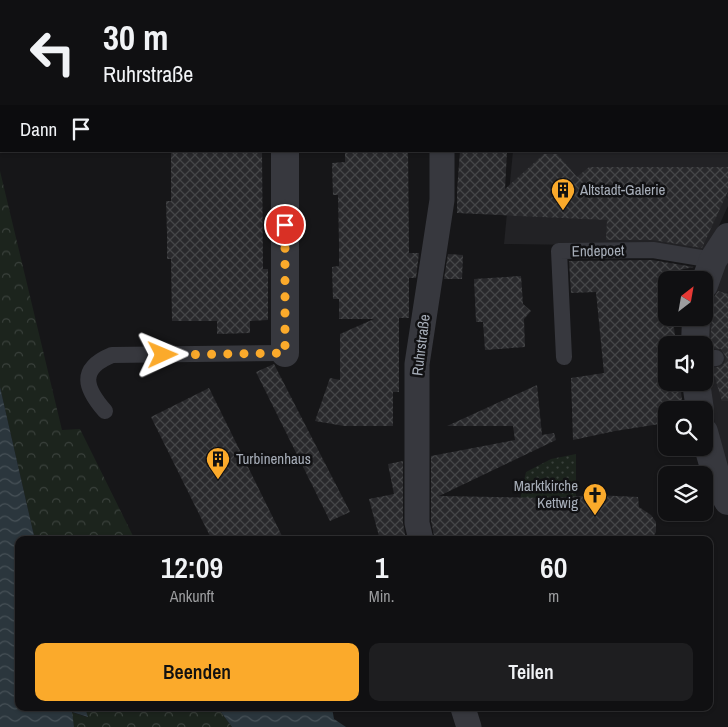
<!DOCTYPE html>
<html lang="de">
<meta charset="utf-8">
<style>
:root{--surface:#101012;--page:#1e1e20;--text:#f1f3f6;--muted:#9c9d9f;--line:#303032;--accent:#fbaa2b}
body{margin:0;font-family:"Archivo Narrow",sans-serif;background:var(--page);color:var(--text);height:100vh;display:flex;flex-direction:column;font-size:19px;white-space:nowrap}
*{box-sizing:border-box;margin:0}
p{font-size:16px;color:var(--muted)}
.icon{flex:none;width:28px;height:28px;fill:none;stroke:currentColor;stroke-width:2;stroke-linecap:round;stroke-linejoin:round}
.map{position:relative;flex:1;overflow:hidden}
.side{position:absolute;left:15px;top:536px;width:698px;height:175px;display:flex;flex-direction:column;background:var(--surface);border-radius:10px;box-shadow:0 1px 4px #0004,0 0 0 1px var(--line)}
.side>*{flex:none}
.banner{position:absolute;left:0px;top:0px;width:729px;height:152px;box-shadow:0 1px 4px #0004,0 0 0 1px var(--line);background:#101012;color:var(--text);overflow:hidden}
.needle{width:32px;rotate:31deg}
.fabs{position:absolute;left:658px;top:271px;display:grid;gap:10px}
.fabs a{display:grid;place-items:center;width:55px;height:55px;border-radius:10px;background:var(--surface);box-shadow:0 1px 4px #0004,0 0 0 1px var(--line);font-size:25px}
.pin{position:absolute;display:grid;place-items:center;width:42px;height:42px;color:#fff;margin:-21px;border:2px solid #fff;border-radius:50%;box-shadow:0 1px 5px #0007}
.me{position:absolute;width:55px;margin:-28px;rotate:89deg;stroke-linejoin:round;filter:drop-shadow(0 0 4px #0008)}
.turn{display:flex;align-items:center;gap:18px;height:105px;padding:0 20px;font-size:22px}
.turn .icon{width:65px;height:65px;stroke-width:2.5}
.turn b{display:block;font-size:35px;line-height:42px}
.then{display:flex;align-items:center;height:48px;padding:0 20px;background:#0003;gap:10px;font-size:19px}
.eta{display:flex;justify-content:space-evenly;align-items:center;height:85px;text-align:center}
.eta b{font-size:30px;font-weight:600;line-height:35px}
.button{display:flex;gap:10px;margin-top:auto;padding:10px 20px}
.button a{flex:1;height:58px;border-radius:10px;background:var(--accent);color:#111;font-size:20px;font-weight:600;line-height:58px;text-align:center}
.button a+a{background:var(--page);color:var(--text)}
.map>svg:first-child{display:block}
.built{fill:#222225}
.grass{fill:url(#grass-dots)}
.forest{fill:url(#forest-crowns)}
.water{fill:url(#water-waves)}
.building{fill:url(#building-cross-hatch)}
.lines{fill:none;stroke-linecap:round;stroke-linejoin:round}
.service{stroke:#37383e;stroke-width:16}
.pedestrian{stroke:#37383e;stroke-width:25}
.minor{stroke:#37383e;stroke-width:28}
.route{stroke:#fbaa2b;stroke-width:9;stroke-dasharray:0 16.2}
.labels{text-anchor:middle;stroke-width:5;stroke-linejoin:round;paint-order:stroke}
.poi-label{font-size:15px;fill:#a7aeb9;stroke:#111113;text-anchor:start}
.street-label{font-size:15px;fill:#a7aeb9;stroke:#111113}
</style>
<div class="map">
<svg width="728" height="727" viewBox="0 0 728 727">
<defs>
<pattern id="grass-dots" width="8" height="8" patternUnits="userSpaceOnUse" patternTransform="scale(1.25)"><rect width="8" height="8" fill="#1c241d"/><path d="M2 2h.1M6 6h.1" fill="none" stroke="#3a413c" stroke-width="1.8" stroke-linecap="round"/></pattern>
<pattern id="forest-crowns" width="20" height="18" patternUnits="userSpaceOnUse" patternTransform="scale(1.25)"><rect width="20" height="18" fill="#1c241d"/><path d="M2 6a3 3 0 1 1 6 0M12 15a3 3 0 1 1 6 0" fill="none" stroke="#3a413c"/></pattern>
<pattern id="water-waves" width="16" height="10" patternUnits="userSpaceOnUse" patternTransform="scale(1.25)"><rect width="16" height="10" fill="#2b363d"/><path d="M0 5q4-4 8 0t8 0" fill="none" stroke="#475157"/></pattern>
<pattern id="building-cross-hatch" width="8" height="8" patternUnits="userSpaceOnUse" patternTransform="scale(1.25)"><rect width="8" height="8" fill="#29292c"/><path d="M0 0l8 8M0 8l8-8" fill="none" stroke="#454648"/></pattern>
</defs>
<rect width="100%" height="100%" fill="#161618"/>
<!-- built -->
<g class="built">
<path d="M728,93V206L706,254L655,246L504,244L513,151H728Z"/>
<path d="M728,258V477L715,428L706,349L713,287Z"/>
</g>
<!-- grass -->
<path class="grass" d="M576,454V497L537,498L518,509L526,472L551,459Z"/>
<!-- forest -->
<g class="forest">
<path d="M0,171L62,430L80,429L135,540H35L0,387Z"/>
<path d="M85,708H218L232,727H74L71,712L87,717Z"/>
</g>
<!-- water -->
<g class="water">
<path d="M0,387L35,540H19V708H85L88,717L72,712L74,727H0Z"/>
<path d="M218,708H332L334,719L346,727H232Z"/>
</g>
<!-- building -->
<g class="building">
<path d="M171,151H262L263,269H268V320L250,321V333L217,334V321H172L171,259H167V234L166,201H171Z"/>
<path d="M345,151H408L409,253H419L416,278H409V318H399V392H393V426H344L315,421L330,378L340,380V334L374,319H339V299H333L332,267L339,266V243L338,195H333L332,163L345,162Z"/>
<path d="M460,151H507L505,189L544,154H557L577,177L589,167H728V191L702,248L653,240H606L607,220L457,213V191Z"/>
<path d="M448,254L463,255L462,279H444Z"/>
<path d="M652,260L694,267L669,272V280H666V318H673L676,345H666V382H680L683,410H666V423L615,431L573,440L571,378L604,373L596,292L571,293L569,261Z"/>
<path d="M521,276L523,304L531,311L524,319L525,347L485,350L483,322H476L474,279Z"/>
<path d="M718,291L728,294V401H722L712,368L722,366L725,362L726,357L721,349L710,348L712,318L710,310L704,305V300L714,297Z"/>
<path d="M274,364L350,512L330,521L256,372Z"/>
<path d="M537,385L542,435L554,433L556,440L439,496L549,498L595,495L638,497L639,507L651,515L656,522V532L651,540H435L431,521V456L515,440L513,426H447Z"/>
<path d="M209,388L284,540H212L151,417Z"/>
<path d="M403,461V523L406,540H380L369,499L394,494L388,464Z"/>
</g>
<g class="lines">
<!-- service -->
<g class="service">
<path d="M564,357L559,251L653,250L713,260"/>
<path d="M704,359L716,358"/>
<path d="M105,411C85,388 78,369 112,355L285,353"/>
</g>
<!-- pedestrian -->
<g class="pedestrian">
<path d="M421,540L417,523V364L442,200V151"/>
<path d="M463,708L469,727"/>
</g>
<!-- minor -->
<g class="minor">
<path d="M389,1L395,0"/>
<path d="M443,1V0"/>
<path d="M285,151V353"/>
<path d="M704,285L713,260L728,237"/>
<path d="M695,345L696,318"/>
<path d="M696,382L700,410"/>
<path d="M704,432L719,486L728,501"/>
</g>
</g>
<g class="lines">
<!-- route -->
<path class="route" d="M163,355L285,353V225"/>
</g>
<!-- icons -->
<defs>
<g id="building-pin" transform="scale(1.25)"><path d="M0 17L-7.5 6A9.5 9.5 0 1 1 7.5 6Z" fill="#fbaa2b" stroke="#111113"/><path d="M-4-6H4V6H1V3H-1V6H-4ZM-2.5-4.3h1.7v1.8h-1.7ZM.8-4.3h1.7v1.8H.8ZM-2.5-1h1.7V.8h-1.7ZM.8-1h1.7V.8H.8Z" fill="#111"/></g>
<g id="church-pin" transform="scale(1.25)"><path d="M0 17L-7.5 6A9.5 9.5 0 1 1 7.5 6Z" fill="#fbaa2b" stroke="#111113"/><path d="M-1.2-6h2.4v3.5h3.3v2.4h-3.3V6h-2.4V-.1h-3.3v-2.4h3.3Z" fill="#111"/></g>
</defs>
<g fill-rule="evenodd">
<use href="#building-pin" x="563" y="190"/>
<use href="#building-pin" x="218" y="459"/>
<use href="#church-pin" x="595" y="495"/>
</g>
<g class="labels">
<!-- poi labels -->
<g class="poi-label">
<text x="580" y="195">Altstadt-Galerie</text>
<text x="236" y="464">Turbinenhaus</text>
<text x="578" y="491" text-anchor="end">Marktkirche<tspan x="578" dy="17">Kettwig</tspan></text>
</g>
<!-- street labels -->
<g class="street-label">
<text transform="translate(598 251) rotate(-1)" y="5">Endepoet</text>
<text transform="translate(421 345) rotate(-83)" y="5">Ruhrstraße</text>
</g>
</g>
</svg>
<div class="fabs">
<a><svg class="needle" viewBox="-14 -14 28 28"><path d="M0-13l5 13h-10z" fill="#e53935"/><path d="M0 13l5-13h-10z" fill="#9c9d9f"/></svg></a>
<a><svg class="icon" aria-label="sound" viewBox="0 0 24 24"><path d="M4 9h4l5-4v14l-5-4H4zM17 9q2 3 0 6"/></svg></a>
<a><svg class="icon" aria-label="search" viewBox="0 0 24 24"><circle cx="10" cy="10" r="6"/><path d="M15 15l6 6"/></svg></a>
<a><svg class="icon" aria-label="layers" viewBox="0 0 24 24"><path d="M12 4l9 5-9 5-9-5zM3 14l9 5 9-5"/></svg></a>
</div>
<div class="pin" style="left:285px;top:225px;background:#d93025"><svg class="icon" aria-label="arrive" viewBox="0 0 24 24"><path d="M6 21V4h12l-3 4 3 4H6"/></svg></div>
<svg class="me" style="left:163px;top:355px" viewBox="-20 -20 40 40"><path d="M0-17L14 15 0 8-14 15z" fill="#fbaa2b" stroke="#fff" stroke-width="4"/></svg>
<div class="banner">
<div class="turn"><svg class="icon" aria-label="left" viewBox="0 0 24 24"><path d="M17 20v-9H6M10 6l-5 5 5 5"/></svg><div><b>30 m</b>Ruhrstraße</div></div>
<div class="then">Dann<svg class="icon" aria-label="arrive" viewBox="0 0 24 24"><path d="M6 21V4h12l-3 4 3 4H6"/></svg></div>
</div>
<section class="side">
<div class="eta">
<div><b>12:09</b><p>Ankunft</p></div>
<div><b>1</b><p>Min.</p></div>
<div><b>60</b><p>m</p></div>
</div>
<div class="button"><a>Beenden</a><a>Teilen</a></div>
</section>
</div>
